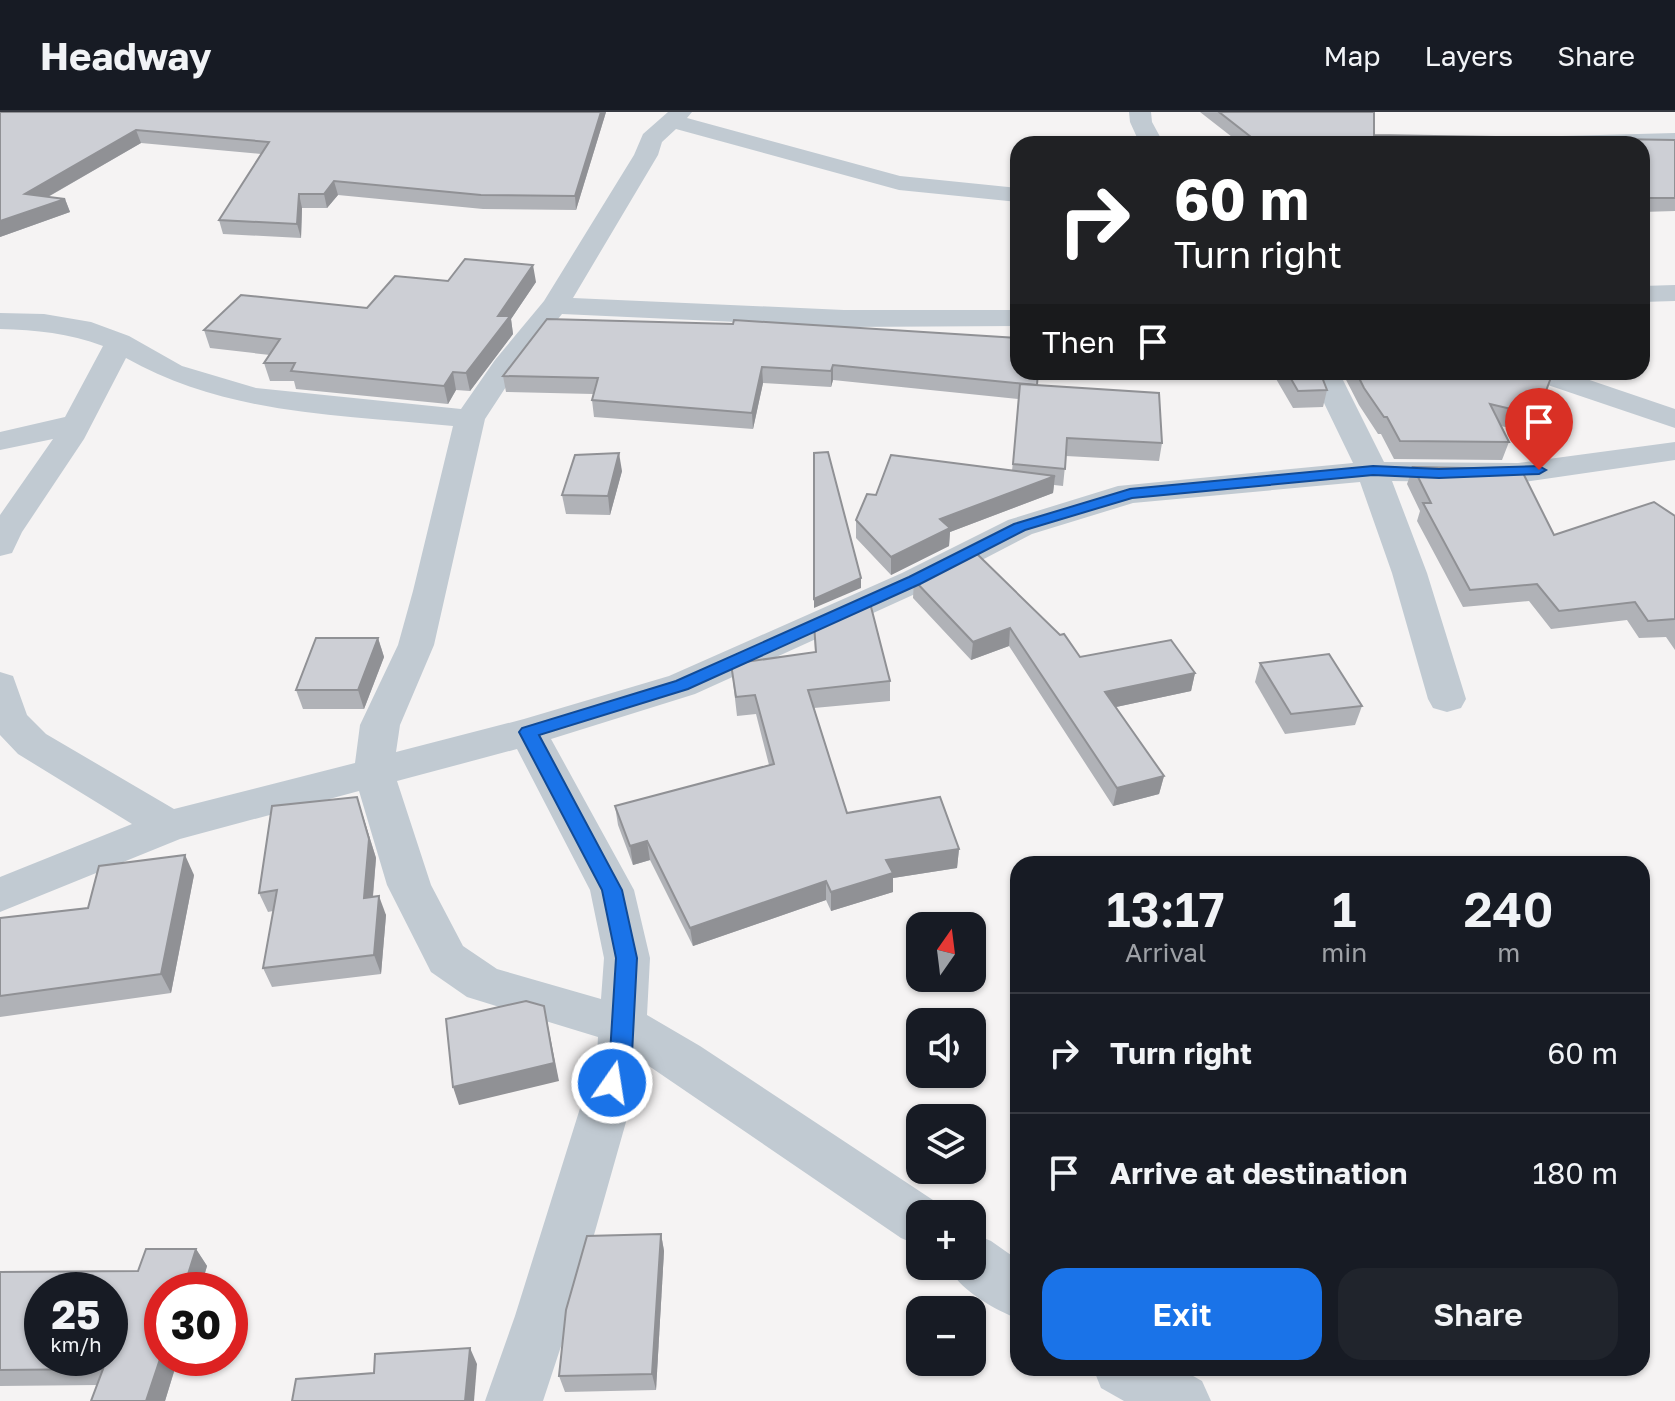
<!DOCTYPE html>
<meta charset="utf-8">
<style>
:root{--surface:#171b24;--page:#20242c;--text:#f1f3f6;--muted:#9ea1a6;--line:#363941;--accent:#1a73e8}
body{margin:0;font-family:"Golos Text",sans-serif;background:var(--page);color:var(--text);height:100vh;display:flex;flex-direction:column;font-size:30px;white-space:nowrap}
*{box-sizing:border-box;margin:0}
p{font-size:26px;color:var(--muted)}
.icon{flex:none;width:44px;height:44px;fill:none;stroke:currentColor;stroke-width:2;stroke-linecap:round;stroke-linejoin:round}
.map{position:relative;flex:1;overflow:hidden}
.sheet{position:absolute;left:1010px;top:744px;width:640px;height:520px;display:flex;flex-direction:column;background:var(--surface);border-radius:24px;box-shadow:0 2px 6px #0004}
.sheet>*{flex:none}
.banner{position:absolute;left:1010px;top:24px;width:640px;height:244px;border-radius:24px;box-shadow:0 2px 6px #0004;background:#202124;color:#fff;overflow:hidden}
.needle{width:52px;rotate:14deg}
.buttons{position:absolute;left:906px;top:800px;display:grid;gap:16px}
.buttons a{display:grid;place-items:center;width:80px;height:80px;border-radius:16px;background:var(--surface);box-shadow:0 2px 6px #0004;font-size:40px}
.speed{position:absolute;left:24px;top:1160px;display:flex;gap:16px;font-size:40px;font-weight:700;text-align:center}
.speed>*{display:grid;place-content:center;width:104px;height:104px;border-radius:50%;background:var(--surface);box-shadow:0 2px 6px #0004;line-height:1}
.speed small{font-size:20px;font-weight:400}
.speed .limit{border:12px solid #d22;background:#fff;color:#111}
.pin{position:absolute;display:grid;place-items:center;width:68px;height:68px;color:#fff;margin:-82px -34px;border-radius:50% 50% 50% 0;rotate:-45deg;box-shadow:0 0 8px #0007}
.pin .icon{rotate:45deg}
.me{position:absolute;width:88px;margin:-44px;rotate:13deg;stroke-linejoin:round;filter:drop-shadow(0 0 6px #0008)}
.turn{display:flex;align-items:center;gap:28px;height:168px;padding:0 32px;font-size:36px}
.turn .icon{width:104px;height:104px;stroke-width:2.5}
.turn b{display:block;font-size:56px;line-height:68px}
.then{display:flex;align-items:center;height:76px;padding:0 32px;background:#0003;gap:16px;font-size:30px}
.eta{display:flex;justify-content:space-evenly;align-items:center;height:136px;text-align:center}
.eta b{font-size:48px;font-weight:600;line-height:56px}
.button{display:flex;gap:16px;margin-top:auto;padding:16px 32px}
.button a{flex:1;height:92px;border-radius:24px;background:var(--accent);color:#fff;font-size:32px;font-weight:600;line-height:92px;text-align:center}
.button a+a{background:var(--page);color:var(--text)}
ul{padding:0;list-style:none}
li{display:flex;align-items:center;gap:24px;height:120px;padding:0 32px;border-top:2px solid var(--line)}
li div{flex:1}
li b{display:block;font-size:30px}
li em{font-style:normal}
header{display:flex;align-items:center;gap:48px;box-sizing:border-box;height:112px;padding:0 40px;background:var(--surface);border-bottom:2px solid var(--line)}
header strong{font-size:38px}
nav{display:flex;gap:44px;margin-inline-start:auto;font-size:28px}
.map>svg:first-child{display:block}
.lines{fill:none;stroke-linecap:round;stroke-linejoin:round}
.street{fill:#c1cad2;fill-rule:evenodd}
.wall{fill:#b0b2b7}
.shaded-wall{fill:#909195}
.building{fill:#cdcfd5;stroke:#909195;stroke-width:2;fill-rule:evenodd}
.route{fill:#1a73e8;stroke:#114b97;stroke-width:2}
</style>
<header>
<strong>Headway</strong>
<nav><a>Map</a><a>Layers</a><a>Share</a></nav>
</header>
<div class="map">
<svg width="1675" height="1289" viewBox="0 0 1675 1289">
<rect width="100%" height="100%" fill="#f5f3f3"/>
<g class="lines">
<!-- street -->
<g class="street">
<path d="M668,0H692L687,6L900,64L1018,76V90L899,78L676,17L662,30L658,43L573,186L844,198H1018V214L844,215L562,202L517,258L485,307L434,533L400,613L396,640L524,607L669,564L902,461L1008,408L1118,374L1353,351L1309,260H1339L1384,350L1518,351L1675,330V348L1518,371L1392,369L1427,461L1466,587L1461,596L1447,600L1433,596L1428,587L1392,461L1360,370L1133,391L1032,422L926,477L695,582L551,627L634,778L650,846L647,903L700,934L939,1092L943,1102H920V1134L901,1126L643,950L571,1204L543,1289H485L515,1204L597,942L598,925L467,885L431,860L387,773L359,679L180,727L0,800V765L132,712L18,642L0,623V560L13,564L27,603L46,622L174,697L355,651L360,613L398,533L413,479L453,314C342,303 226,303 126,246L84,327L22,420L12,441L0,444V403L53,327L0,338V320L65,305L103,234C68,221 37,218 0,217V201L44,202L91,210L129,224L182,254L256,276L461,297L495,248L544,189L634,43L643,22ZM517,637L590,778L604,846L601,887L497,857L463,834L431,773L397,669Z"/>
<path d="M1129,0H1151L1152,10L1164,32H1140L1130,10Z"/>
<path d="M1675,21V35L1512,32L1516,27L1524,25Z"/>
<path d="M1675,173V189L1642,190V174Z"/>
<path d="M1522,260H1566L1675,297V316L1527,266Z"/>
<path d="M972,1121L991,1129L1018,1148V1207C994,1197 959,1178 948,1154H972Z"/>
<path d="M1093,1256H1179L1202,1269L1211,1289H1124L1101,1276Z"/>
</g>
</g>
<!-- wall -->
<g class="wall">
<path d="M0,0H606L576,98L483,97L338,83L327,96H302L301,126L223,122L219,108L261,42L141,31L48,85L65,87L70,100L0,125Z"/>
<path d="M1200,0H1374V23L1675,28V99L1642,100V32H1241Z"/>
<path d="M448,169L536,170L511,207L513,222L470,279L456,278L448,292L296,277L294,269H270L264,251L270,243L210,236L204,218L367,196Z"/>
<path d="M547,207L1037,273L1162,331L1159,349L1066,344L1063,374L1054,373L1053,381L950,420L949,434L891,463L856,426V408L876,383L1012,359L1019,287L833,268L831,275L763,271L753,317L594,305L592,288L593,282L506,280L503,264Z"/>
<path d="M1272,260H1320L1327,278L1323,295L1293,296Z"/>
<path d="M1342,260H1553L1530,321L1501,314L1509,330L1502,348L1394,347L1381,322H1378L1359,293Z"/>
<path d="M1413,355L1554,423L1675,404V538L1666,525L1639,526L1627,508L1551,517L1529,489L1463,495L1417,409L1420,399L1407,372Z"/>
<path d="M622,359L610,403L566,402L562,383Z"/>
<path d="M914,468L1080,545L1195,561L1191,579L1116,595L1164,664L1159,682L1113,694L1009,534L971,548L913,486Z"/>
<path d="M814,512L890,569V589L814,596L847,701L959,737L957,756L893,766V780L831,799L826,788L693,834L650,748L633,753L618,713L615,694L769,653L756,602L737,604L731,552L815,540Z"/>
<path d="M378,526L384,545L364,597H303L296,578Z"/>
<path d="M1260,551L1362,594L1355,613L1285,622L1255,570Z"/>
<path d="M363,704L376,746L373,785L386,803L381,862L272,875L263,856L273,799L268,800L259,781Z"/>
<path d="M194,763L171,881L0,905V806L88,796Z"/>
<path d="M661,1122L664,1139L656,1278L565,1280L559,1264Z"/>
<path d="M196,1137L207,1154L165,1289H91L97,1273L0,1274V1160L138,1159Z"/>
</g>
<!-- shaded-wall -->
<g class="shaded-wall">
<path d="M601,0H606L576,98L575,84Z"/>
<path d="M136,18L141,31L30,95L25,82Z"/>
<path d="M334,69L338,83L327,96L324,82Z"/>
<path d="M299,82L302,96L301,126L297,112Z"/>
<path d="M65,87L70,100L0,125V109Z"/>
<path d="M533,153L536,170L511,207L513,222L470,279L466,261L498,204Z"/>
<path d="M833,253V268L831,275V259Z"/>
<path d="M762,255L763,271L753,317L752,301Z"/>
<path d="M453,260L456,278L448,292L444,274Z"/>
<path d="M619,341L622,359L610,403L608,384Z"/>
<path d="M1055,364L1053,381L950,420L949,434L891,463V445L940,407Z"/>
<path d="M861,466V476L814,496V487Z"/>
<path d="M1010,516L1009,534L971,548L973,530Z"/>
<path d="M378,526L384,545L364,597L358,578Z"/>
<path d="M1195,561L1191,579L1102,598L1105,580Z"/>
<path d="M1164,664L1159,682L1113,694L1117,676Z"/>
<path d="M357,685L376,746L371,805L364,786Z"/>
<path d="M647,729L650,748L633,753L630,734Z"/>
<path d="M959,737L957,756L893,766V780L831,799V780L886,748Z"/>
<path d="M185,743L194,763L171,881L161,862Z"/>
<path d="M826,769V788L693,834L690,816Z"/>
<path d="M379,784L386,803L381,862L374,843Z"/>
<path d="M544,894L559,969L459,993L453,975Z"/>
<path d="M661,1122L664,1139L656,1278L652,1262Z"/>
<path d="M196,1137L207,1154L200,1178H183Z"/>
<path d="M470,1236L477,1252L474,1289H465Z"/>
<path d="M162,1241V1246H178L165,1289H146Z"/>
</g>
<!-- building -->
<g class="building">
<path d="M0,0H601L575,84L481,83L334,69L324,82H299L297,112L219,108L269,30L136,18L25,82L65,87L0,109Z"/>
<path d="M1219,0H1374V23L1675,28V86H1642V32H1284L1281,30L1260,32Z"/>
<path d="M465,147L533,153L498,204H510L466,261L453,260L444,274L291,259L295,251H264L280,227L204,218L241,183L367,196L395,164L448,169Z"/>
<path d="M547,207L733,212L734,208L1018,226V260H1038L1037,273L833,253L831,259L762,255L752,301L592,288L598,266L503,264Z"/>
<path d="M1287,260H1320L1327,278L1298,279Z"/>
<path d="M1356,260H1553L1537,303L1490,292L1509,330L1400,329L1387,305H1384L1364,276Z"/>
<path d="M1020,272L1159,281L1162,331L1067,326L1065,357L1013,352Z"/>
<path d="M828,340L861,466L814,487V341Z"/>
<path d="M619,341L608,384L562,383L575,343Z"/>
<path d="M891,343L1055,364L940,407L950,416L891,445L856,408L867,382L876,383Z"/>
<path d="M1413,355L1521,357L1554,423L1654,390L1675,404V507L1648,509L1635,490L1559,499L1537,472L1470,478L1423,391H1431Z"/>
<path d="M974,439L1060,523L1064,522L1080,545L1171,528L1195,561L1105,580L1164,664L1117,676L1010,516L973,530L914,468Z"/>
<path d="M869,487L890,569L808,578L847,701L940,685L959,737L886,748L893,761L831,780L826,769L690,816L647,729L630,734L615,694L774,652L755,583L736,585L731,552L816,540L814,512Z"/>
<path d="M316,526H378L358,578H296Z"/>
<path d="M1329,542L1362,594L1291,602L1260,551Z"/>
<path d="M357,685L369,727L364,786L379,784L374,843L263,856L277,778L259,781L272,694Z"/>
<path d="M185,743L161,862L0,884V806L88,796L99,754Z"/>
<path d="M526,889L544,894L554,951L453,975L446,907Z"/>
<path d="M661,1122L652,1262L559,1264L566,1198L587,1124Z"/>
<path d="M146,1137H196L183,1178H162V1241L146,1289H91L103,1257L0,1258V1160L138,1159ZM42,1178H110V1246H42Z"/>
<path d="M470,1236L465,1289H292L296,1267L374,1261L375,1242Z"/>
</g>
<!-- route -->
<path class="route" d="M1373,354L1439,357L1539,354L1546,358L1539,362L1439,366L1373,363L1132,386L1025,418L920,472L688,577L539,623L622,778L637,846L632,942L620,978L612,981L604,978L601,971L610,942L616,846L602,778L519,620L522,616L676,569L909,465L1014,412L1130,377Z"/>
</svg>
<div class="buttons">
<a><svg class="needle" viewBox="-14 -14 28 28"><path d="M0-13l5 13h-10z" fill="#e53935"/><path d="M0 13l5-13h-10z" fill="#9ea1a6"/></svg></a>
<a><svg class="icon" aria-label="sound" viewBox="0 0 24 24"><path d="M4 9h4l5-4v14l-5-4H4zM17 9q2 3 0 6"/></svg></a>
<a><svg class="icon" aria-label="layers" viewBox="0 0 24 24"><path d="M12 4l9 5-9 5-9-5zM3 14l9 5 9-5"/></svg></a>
<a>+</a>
<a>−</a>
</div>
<div class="speed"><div>25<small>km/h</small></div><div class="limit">30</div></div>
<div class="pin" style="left:1539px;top:358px;background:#d93025"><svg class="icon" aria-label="arrive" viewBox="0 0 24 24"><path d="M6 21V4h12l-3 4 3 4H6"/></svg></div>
<svg class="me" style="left:612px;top:971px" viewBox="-20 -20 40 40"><circle r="17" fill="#1a73e8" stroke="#fff" stroke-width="3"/><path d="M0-11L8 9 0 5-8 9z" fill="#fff"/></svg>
<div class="banner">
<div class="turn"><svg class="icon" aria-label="right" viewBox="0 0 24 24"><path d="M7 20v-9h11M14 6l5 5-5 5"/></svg><div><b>60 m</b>Turn right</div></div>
<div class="then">Then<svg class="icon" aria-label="arrive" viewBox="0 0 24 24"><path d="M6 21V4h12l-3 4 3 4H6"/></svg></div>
</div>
<section class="sheet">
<div class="eta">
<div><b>13:17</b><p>Arrival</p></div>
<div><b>1</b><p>min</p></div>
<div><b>240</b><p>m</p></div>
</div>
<ul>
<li><svg class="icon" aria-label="right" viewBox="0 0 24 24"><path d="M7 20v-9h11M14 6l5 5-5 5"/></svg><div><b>Turn right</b></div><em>60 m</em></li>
<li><svg class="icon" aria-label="arrive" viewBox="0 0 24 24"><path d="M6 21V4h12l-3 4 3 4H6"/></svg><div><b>Arrive at destination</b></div><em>180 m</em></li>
</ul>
<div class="button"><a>Exit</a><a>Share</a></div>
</section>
</div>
